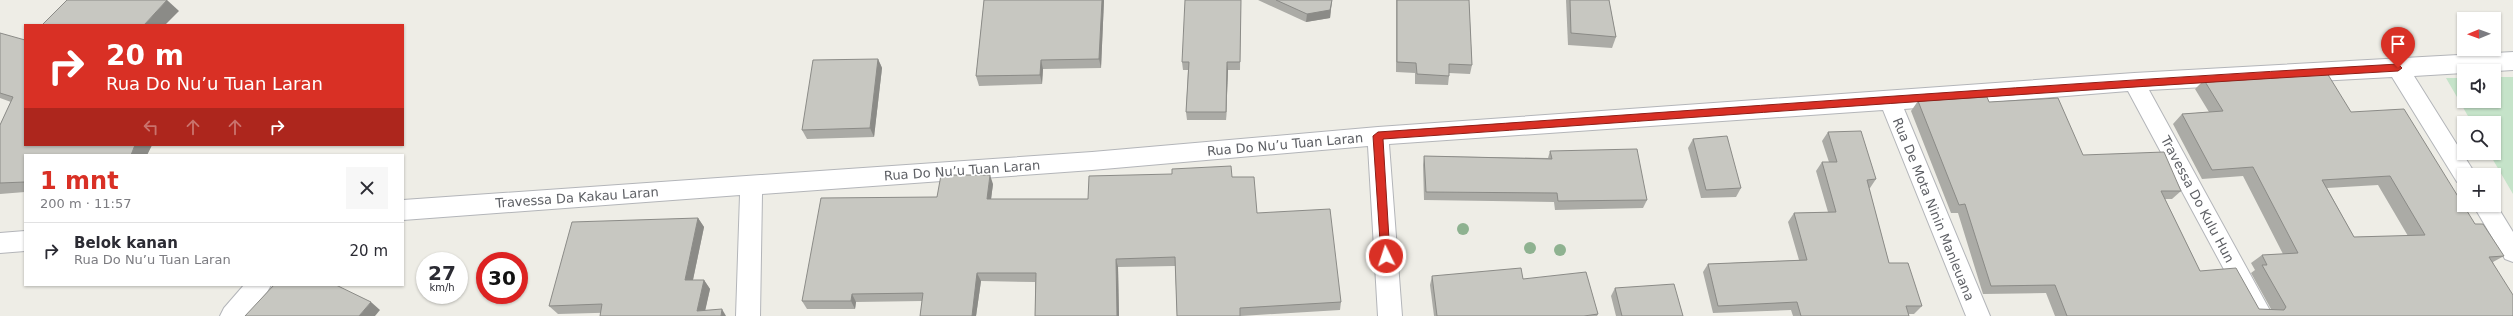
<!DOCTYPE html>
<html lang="id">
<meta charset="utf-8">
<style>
:root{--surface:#fff;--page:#f7f7f7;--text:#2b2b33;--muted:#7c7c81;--line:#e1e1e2;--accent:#d93025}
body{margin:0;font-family:"DejaVu Sans",sans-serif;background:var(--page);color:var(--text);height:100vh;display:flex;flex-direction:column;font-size:15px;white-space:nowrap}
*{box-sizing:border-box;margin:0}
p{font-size:13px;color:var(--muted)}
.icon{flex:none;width:22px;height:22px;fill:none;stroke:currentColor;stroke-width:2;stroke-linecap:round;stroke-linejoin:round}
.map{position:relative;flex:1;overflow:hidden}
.side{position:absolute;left:24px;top:154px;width:380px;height:132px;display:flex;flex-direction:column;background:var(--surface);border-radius:0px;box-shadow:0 1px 3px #0004}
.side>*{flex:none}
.top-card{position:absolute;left:24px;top:24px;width:380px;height:122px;border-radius:0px;box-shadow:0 1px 3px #0004;background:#d93025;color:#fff;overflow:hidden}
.needle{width:26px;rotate:269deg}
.buttons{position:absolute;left:2457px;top:12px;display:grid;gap:8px}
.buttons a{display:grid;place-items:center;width:44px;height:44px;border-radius:0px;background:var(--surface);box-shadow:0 1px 3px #0004;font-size:20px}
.speed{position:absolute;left:416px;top:252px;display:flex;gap:8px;font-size:20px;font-weight:700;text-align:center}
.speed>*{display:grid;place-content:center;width:52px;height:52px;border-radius:50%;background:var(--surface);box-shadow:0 1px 3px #0004;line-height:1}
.speed small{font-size:10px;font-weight:400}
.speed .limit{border:6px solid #d22;background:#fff;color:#111}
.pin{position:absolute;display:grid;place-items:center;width:34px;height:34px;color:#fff;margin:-41px -17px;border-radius:50% 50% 50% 0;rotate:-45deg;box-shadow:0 0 4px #0007}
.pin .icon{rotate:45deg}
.me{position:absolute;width:44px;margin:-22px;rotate:356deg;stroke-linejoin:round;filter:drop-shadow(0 0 3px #0008)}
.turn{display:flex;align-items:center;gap:14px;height:84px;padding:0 16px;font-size:18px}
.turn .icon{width:52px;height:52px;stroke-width:2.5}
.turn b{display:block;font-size:28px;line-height:34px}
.lanes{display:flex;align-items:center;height:38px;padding:0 16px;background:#0003;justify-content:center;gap:20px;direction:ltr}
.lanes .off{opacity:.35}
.round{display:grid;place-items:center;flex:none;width:42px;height:42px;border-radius:0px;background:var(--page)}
.head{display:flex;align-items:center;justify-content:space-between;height:68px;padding:0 16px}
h1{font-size:24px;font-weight:600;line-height:30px;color:var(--accent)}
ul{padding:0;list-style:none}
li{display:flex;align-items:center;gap:12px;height:56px;padding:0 16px;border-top:1px solid var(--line)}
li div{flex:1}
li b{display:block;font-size:15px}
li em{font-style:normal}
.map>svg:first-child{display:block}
.green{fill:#c5e3c9}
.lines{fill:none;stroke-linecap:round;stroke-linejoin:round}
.lane-casing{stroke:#b3b5b9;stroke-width:2}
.street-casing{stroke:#b3b5b9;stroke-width:2}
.lane{fill:#fff;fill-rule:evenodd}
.street{fill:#fff;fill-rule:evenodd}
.tree{fill:#8eb290}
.wall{fill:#ababa6;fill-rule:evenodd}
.shaded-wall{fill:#8b8b87}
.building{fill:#c7c7c1;stroke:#8b8b87;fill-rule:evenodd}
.route{fill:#d93025;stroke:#8d1f18}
.labels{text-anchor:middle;stroke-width:3.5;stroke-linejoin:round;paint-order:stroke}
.street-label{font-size:13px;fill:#5e6065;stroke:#fff}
</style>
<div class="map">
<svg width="2513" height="316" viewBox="0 0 2513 316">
<rect width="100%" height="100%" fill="#eeede6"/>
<!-- green -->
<path class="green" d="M2494,77H2513V194L2489,153H2494V123H2472L2446,78H2464V101H2494Z"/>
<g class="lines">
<!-- lane casing -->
<g class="lane-casing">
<path id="lane" d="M25,231V251L0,253V233Z"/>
</g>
<!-- street casing -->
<g class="street-casing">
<g id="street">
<path d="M2513,52V70L2414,76L2476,175H2464V184L2457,182L2392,77L2149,90L2273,316H2249L2128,91L1904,109L1990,316H1966L1883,110L1389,144L1402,316H1378L1368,146L1092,170L762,194L760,316H736L740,195L403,220V200L1092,152L1378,127L2134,73Z"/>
<path d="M2494,201L2513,232V262L2505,259L2473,205H2494Z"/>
<path d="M244,285H271L267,292L247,316H220L224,308Z"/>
</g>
</g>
<!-- lane -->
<use href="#lane" class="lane"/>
<!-- street -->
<use href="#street" class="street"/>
</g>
<!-- trees -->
<g class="tree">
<circle cx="1463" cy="229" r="6"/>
<circle cx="1530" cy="248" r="6"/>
<circle cx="1560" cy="250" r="6"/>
</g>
<!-- wall -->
<g class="wall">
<path d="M984,0H1104L1101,68L1043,69L1042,84L979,86L976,76Z"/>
<path d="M1241,0L1240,70H1228L1226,120H1187L1186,112L1188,70H1183L1182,62Z"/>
<path d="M1258,0H1332L1330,18L1306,22Z"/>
<path d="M1396,0H1469L1472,65L1470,74L1449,73V76L1448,85L1415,84V73L1396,72Z"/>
<path d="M1566,0H1609L1616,37L1612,48L1568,45Z"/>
<path d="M0,33L25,145H152L147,155H25V192L0,194V125L11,102L0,98Z"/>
<path d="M878,59L882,68L874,137L807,139L802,130Z"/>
<path d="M2204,80L2351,112L2475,224L2504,256L2493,262L2513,316H2055L2046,293L1983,294L1958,213H1951L1911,111L1918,101L1989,102L2083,155L2181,191L2172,199H2165L2200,271L2259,309H2271L2251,273L2255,270L2251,263L2262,255L2283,254L2243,176L2202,179L2173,124L2182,114L2209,112L2195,89ZM2378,185L2408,236L2354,237L2327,188Z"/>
<path d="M1828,132L1876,179L1870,188H1869L1889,263L1922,306L1914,314H1909V316H1793L1791,310L1713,313L1703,272L1708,264L1799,260L1788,222L1794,213L1828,212L1816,171L1822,162H1829L1822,141Z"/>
<path d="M1693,139L1741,188L1736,197L1701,198L1688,148Z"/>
<path d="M1550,151L1647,200L1643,208L1555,210L1554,202L1424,200L1423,165L1424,156L1548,158Z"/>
<path d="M1232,177L1257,213L1341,302L1340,310L1241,316H1177L1175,266L1118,267L1119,316H1035V282L981,281L976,316H920L922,301L856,302L855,309H807L802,301L937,197L993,184L991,199H1088Z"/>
<path d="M698,218L704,227L693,280H704L710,289L705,310L558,314L549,306Z"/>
<path d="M1432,276L1523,279L1598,314L1597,316H1434L1430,285Z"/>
<path d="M1615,288L1683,316H1616L1611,296Z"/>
</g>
<!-- shaded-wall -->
<g class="shaded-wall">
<path d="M167,0L179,11L165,25H144Z"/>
<path d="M1102,0H1104L1101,68L1099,59Z"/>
<path d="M1332,0L1330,18L1306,22L1307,14Z"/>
<path d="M878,59L882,68L874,137L870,128Z"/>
<path d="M1041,60L1043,69L1042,84L1040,75Z"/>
<path d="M1227,62L1228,70L1226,120V112Z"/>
<path d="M135,145H152L147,155H131Z"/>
<path d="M990,175L993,184L990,207L987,199Z"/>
<path d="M698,218L704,227L691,289L685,280Z"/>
<path d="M1116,259L1118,267L1119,316H1117Z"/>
<path d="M977,273L981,281L976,316H972Z"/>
<path d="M704,280L710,289L704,316L697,311Z"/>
<path d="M852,294L856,302L855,309L851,301Z"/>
<path d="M371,302L380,310L375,316H359Z"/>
<path d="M722,309L726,316H721Z"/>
</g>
<!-- building -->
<g class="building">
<path d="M67,0H167L144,25H42Z"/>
<path d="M984,0H1102L1099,59L1041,60L1040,75L976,76Z"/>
<path d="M1185,0H1241L1240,62H1227L1226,112H1186L1189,62H1182Z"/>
<path d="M1276,0H1332L1330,10L1307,14Z"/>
<path d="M1397,0H1469L1472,65L1449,64V76L1417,74L1416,63L1397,62Z"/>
<path d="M1570,0H1609L1616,37L1571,33Z"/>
<path d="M0,33L25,40V145H135L131,155H25V182L0,183V125L13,97L0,93Z"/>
<path d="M878,59L870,128L802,130L813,60Z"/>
<path d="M2327,73L2351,112L2404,109L2475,224H2483L2504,256L2489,257L2513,295V316H2067L2055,285L1991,286L1965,204L1959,205L1918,101L1987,97L1989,102L2058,98L2083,155L2164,152L2181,191H2161L2200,271L2236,268L2259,309L2284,310L2286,307L2262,265H2267L2262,255L2298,253L2253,167L2212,170L2182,114L2223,111L2204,80ZM2390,176L2425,235L2354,237L2322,180Z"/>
<path d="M1861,131L1876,179L1867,180L1889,263H1908L1922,306H1906L1909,316H1801L1797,302L1718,306L1708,264L1807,260L1794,213L1836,212L1822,162H1837L1828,132Z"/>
<path d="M1727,136L1741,188L1706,190L1693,139Z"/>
<path d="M1637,149L1647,200L1558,201L1557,193L1426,192L1424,156L1552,159L1550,151Z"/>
<path d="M1231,166L1232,177H1254L1257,213L1330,209L1341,302L1240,308V316H1177L1175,257L1116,259L1117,316H1035L1036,273H977L972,316H920L923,293L852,294L851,301H802L821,198L937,197L941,175H990L987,199H1088L1089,176L1172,174V169Z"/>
<path d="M698,218L685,280H704L697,311L722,309L721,316H600L602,304L549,306L572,222Z"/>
<path d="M1521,268L1523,279L1586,272L1598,314L1584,316H1437L1432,276Z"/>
<path d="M1674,284L1683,316H1622L1615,288Z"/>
<path d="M274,285H336L371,302L359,316H245Z"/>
</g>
<!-- route -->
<path class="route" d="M2398,64L2402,68L2398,71C2059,90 1721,116 1383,139L1390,256L1386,260L1381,256L1373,136L1378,132C1718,109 2058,83 2398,64Z"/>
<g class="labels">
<!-- street labels -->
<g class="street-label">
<text transform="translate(1285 144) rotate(-5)" y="5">Rua Do Nu’u Tuan Laran</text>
<text transform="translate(962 170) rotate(-4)" y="5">Rua Do Nu’u Tuan Laran</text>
<text transform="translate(577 197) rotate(-4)" y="5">Travessa Da Kakau Laran</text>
<text transform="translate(2198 199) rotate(62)" y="5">Travessa Do Kulu Hun</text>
<text transform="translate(1934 209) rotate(68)" y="5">Rua De Mota Ninin Manleuana</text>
</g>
</g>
</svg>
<div class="buttons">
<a><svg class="needle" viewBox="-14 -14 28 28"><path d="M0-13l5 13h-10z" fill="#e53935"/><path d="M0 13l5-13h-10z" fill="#7c7c81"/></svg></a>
<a><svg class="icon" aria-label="sound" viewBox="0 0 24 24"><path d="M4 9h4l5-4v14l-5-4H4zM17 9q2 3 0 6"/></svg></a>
<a><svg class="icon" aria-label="search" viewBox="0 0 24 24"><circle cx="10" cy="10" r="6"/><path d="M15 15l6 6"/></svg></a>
<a>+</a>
</div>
<div class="speed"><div>27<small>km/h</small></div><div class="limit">30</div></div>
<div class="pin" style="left:2398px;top:68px;background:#d93025"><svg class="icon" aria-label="arrive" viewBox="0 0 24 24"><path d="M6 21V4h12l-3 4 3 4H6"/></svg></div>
<svg class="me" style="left:1386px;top:256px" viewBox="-20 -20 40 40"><circle r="17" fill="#d93025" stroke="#fff" stroke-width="3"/><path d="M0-11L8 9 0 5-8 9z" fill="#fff"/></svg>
<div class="top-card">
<div class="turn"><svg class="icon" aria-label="right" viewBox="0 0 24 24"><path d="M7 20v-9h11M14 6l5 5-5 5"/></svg><div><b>20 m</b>Rua Do Nu’u Tuan Laran</div></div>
<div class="lanes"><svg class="icon off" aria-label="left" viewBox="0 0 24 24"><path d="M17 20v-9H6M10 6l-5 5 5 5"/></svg><svg class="icon off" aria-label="ahead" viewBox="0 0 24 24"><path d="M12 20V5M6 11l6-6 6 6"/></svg><svg class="icon off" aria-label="ahead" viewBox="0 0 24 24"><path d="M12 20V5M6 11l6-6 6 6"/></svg><svg class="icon" aria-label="right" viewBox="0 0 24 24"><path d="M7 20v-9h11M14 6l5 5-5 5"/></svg></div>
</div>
<section class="side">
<div class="head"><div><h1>1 mnt</h1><p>200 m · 11:57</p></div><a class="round"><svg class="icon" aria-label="close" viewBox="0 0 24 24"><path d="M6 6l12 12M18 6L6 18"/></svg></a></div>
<ul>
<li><svg class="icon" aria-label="right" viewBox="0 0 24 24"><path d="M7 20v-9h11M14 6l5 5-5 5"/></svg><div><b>Belok kanan</b><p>Rua Do Nu’u Tuan Laran</p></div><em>20 m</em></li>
</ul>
</section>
</div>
